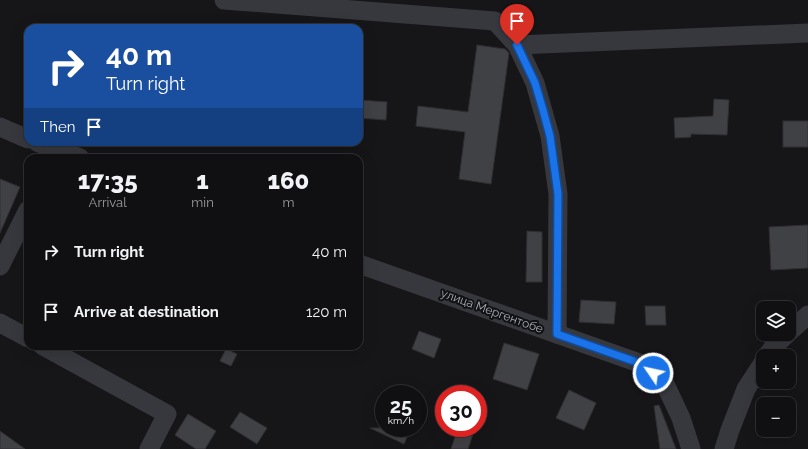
<!DOCTYPE html>
<meta charset="utf-8">
<style>
:root{--surface:#101012;--page:#1e1e20;--text:#f1f3f6;--muted:#9c9d9f;--line:#303032}
body{margin:0;font-family:Raleway,sans-serif;background:var(--page);color:var(--text);height:100vh;display:flex;flex-direction:column;font-size:15px;white-space:nowrap}
*{box-sizing:border-box;margin:0}
p{font-size:13px;color:var(--muted)}
.icon{flex:none;width:22px;height:22px;fill:none;stroke:currentColor;stroke-width:2;stroke-linecap:round;stroke-linejoin:round}
.map{position:relative;flex:1;overflow:hidden}
.drawer{position:absolute;left:24px;top:154px;width:339px;height:196px;display:flex;flex-direction:column;background:var(--surface);border-radius:12px;box-shadow:0 4px 16px #0002,0 0 0 1px var(--line)}
.drawer>*{flex:none}
.banner{position:absolute;left:24px;top:24px;width:339px;height:122px;border-radius:12px;box-shadow:0 4px 16px #0002,0 0 0 1px var(--line);background:#1a4fa0;color:#fff;overflow:hidden}
.buttons{position:absolute;left:756px;top:301px;display:grid;gap:8px}
.buttons a{display:grid;place-items:center;width:40px;height:40px;border-radius:8px;background:var(--surface);box-shadow:0 4px 16px #0002,0 0 0 1px var(--line);font-size:20px}
.speed{position:absolute;left:375px;top:385px;display:flex;gap:8px;font-size:20px;font-weight:700;text-align:center}
.speed>*{display:grid;place-content:center;width:52px;height:52px;border-radius:50%;background:var(--surface);box-shadow:0 4px 16px #0002,0 0 0 1px var(--line);line-height:1}
.speed small{font-size:10px;font-weight:400}
.speed .limit{border:6px solid #d22;background:#fff;color:#111}
.pin{position:absolute;display:grid;place-items:center;width:34px;height:34px;color:#fff;margin:-41px -17px;border-radius:50% 50% 50% 0;rotate:-45deg;box-shadow:0 0 4px #0007}
.pin .icon{rotate:45deg}
.me{position:absolute;width:44px;margin:-22px;rotate:304deg;stroke-linejoin:round;filter:drop-shadow(0 0 3px #0008)}
.turn{display:flex;align-items:center;gap:14px;height:84px;padding:0 16px;font-size:18px}
.turn .icon{width:52px;height:52px;stroke-width:2.5}
.turn b{display:block;font-size:28px;line-height:34px}
.then{display:flex;align-items:center;height:38px;padding:0 16px;background:#0003;gap:8px;font-size:15px}
.eta{display:flex;justify-content:space-evenly;align-items:center;height:68px;text-align:center}
.eta b{font-size:24px;font-weight:800;line-height:28px}
ul{padding:0;list-style:none}
li{display:flex;align-items:center;gap:12px;height:60px;padding:0 16px}
li div{flex:1}
li b{display:block;font-size:15px}
li em{font-style:normal}
.map>svg:first-child{display:block}
.building{fill:#404145;stroke:#303034}
.lines{fill:none;stroke-linecap:round;stroke-linejoin:round}
.minor{stroke:#37383d;stroke-width:19}
.route-casing{stroke:#114b97;stroke-width:10}
.route{stroke:#1a73e8;stroke-width:7}
.labels{text-anchor:middle;stroke-width:4;stroke-linejoin:round;paint-order:stroke}
.street-label{font-size:12px;fill:#a8adb8;stroke:#111113}
</style>
<div class="map">
<svg width="808" height="449" viewBox="0 0 808 449">
<rect width="100%" height="100%" fill="#161618"/>
<!-- building -->
<g class="building">
<path d="M477,45L505,49L509,53L491,184L459,179L465,132L416,126L418,106L468,112Z"/>
<path d="M714,99L729,100L727,135L691,134V137L675,138L674,118L713,116Z"/>
<path d="M359,100L387,102L386,120L359,118Z"/>
<rect x="783" y="121" width="25" height="26"/>
<path d="M0,179L20,187L0,233Z"/>
<path d="M808,225V268L771,270L769,227Z"/>
<path d="M527,231L542,232V282H526Z"/>
<path d="M581,300L616,302L614,324L579,322Z"/>
<path d="M645,306H665L666,325H646Z"/>
<path d="M419,331L441,339L434,358L412,349Z"/>
<path d="M504,343L539,354L527,390L493,379Z"/>
<path d="M226,349L237,354L231,366L220,361Z"/>
<path d="M569,390L596,403L584,430L556,418Z"/>
<path d="M659,405L676,449H660L654,406Z"/>
<path d="M240,412L267,428L257,444L230,427Z"/>
<path d="M188,414L216,431L205,449H196L175,435Z"/>
<path d="M370,428H411L404,444Z"/>
<path d="M458,428H475L468,449H451Z"/>
<path d="M0,431L25,449H0Z"/>
</g>
<g class="lines">
<!-- minor -->
<g class="minor">
<path d="M224,0L495,21L517,45L535,83L550,136L558,194L557,334"/>
<path d="M517,45L808,33"/>
<path d="M0,127L28,139"/>
<path d="M37,142L80,158"/>
<path d="M359,264L642,364L664,382L681,418L691,449"/>
<path d="M0,266L28,210"/>
<path d="M0,323L28,338"/>
<path d="M789,332L808,315"/>
<path d="M43,346L167,414L149,449"/>
<path d="M767,356L774,346L787,334"/>
<path d="M724,449L730,430L746,389L763,363"/>
</g>
</g>
<g class="lines">
<!-- route casing -->
<g class="route-casing">
<path id="route" d="M517,45L535,83L543,110L550,136L558,194L557,334L642,364L653,373"/>
</g>
<!-- route -->
<use href="#route" class="route"/>
</g>
<g class="labels">
<!-- street labels -->
<g class="street-label">
<text transform="translate(492 311) rotate(20)" y="4">улица Мергентобе</text>
</g>
</g>
</svg>
<div class="buttons">
<a><svg class="icon" aria-label="layers" viewBox="0 0 24 24"><path d="M12 4l9 5-9 5-9-5zM3 14l9 5 9-5"/></svg></a>
<a>+</a>
<a>−</a>
</div>
<div class="speed"><div>25<small>km/h</small></div><div class="limit">30</div></div>
<div class="pin" style="left:517px;top:45px;background:#d93025"><svg class="icon" aria-label="arrive" viewBox="0 0 24 24"><path d="M6 21V4h12l-3 4 3 4H6"/></svg></div>
<svg class="me" style="left:653px;top:373px" viewBox="-20 -20 40 40"><circle r="17" fill="#1a73e8" stroke="#fff" stroke-width="3"/><path d="M0-11L8 9 0 5-8 9z" fill="#fff"/></svg>
<div class="banner">
<div class="turn"><svg class="icon" aria-label="right" viewBox="0 0 24 24"><path d="M7 20v-9h11M14 6l5 5-5 5"/></svg><div><b>40 m</b>Turn right</div></div>
<div class="then">Then<svg class="icon" aria-label="arrive" viewBox="0 0 24 24"><path d="M6 21V4h12l-3 4 3 4H6"/></svg></div>
</div>
<section class="drawer">
<div class="eta">
<div><b>17:35</b><p>Arrival</p></div>
<div><b>1</b><p>min</p></div>
<div><b>160</b><p>m</p></div>
</div>
<ul>
<li><svg class="icon" aria-label="right" viewBox="0 0 24 24"><path d="M7 20v-9h11M14 6l5 5-5 5"/></svg><div><b>Turn right</b></div><em>40 m</em></li>
<li><svg class="icon" aria-label="arrive" viewBox="0 0 24 24"><path d="M6 21V4h12l-3 4 3 4H6"/></svg><div><b>Arrive at destination</b></div><em>120 m</em></li>
</ul>
</section>
</div>
